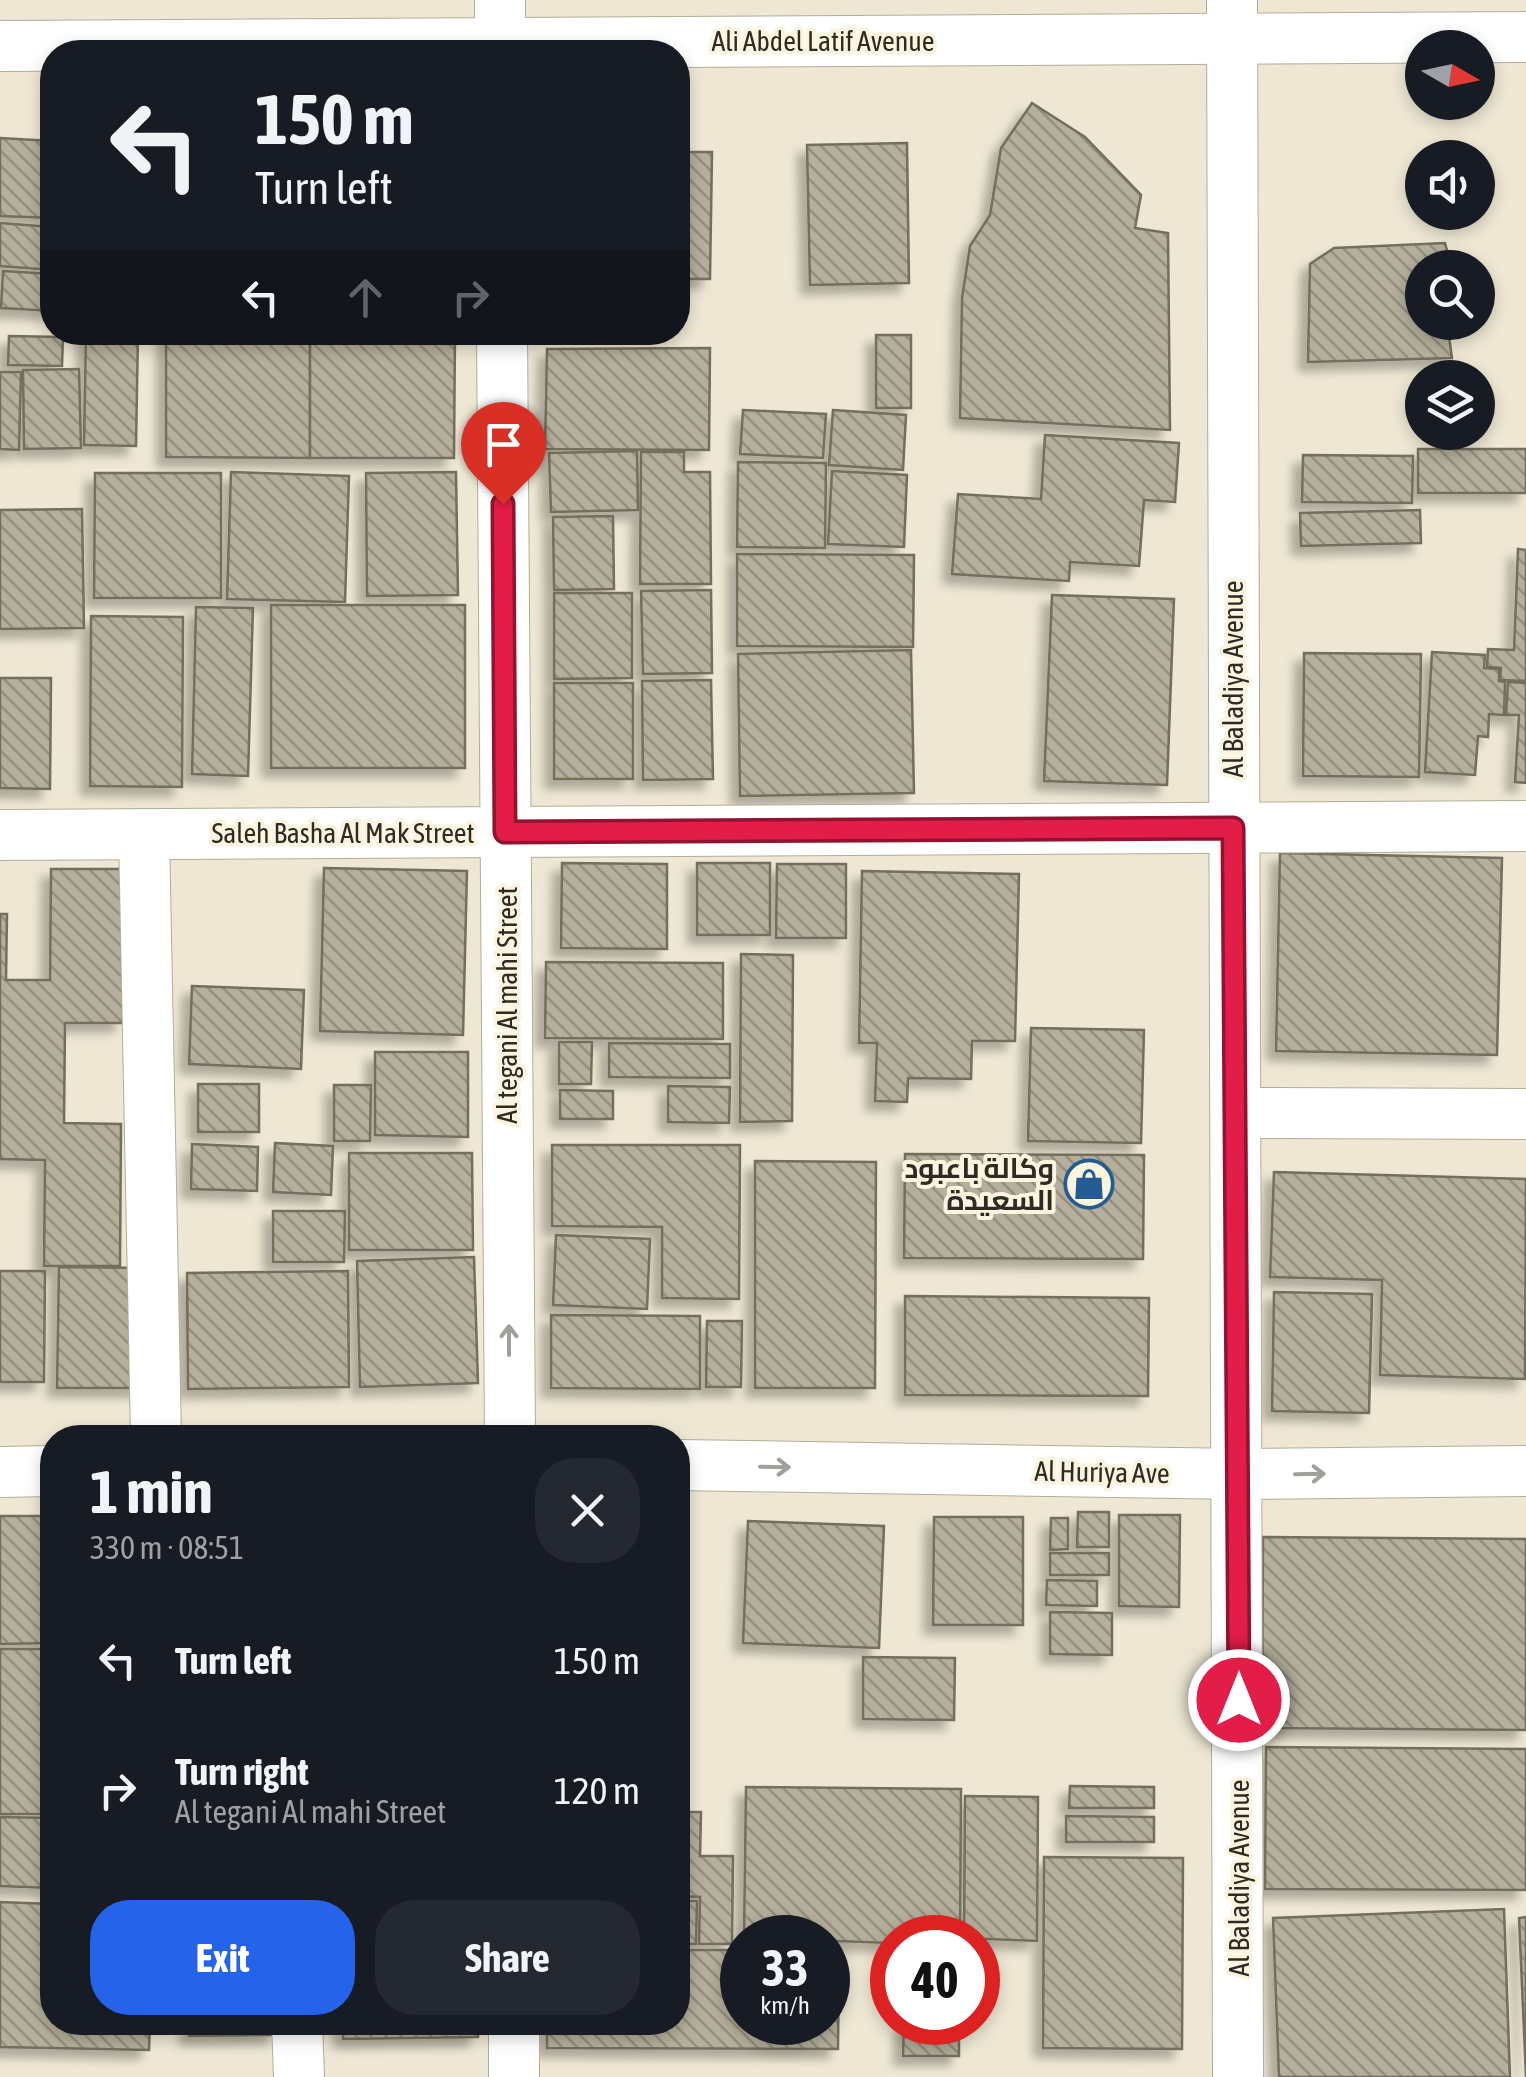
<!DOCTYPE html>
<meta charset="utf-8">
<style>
:root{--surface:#171b24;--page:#242831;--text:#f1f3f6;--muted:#9ea1a6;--accent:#2563eb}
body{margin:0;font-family:"Asap Condensed",Cairo,sans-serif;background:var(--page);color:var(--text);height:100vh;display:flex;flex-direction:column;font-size:38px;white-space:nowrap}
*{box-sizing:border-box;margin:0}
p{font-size:32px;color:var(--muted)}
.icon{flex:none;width:55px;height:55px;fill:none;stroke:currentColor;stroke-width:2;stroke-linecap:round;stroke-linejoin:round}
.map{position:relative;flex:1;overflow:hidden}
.sheet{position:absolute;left:40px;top:1425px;width:650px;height:610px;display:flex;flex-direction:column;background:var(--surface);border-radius:40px;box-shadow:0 5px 15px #0003}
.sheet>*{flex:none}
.hud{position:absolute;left:40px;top:40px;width:650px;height:305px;border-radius:40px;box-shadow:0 5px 15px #0003;background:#171b24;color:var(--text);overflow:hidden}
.needle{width:65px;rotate:99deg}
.tools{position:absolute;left:1405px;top:30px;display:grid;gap:20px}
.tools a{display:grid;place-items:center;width:90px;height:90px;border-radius:50%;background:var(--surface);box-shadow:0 5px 15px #0003;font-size:50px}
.speed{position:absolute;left:720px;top:1915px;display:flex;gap:20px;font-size:50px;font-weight:700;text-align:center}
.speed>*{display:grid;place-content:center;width:130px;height:130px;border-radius:50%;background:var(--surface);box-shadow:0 5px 15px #0003;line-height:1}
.speed small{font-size:25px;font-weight:400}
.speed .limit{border:15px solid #d22;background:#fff;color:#111}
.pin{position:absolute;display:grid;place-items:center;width:85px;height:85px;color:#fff;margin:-102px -42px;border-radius:50% 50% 50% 0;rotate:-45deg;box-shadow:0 0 10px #0007}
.pin .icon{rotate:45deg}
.me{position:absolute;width:110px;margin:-55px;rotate:0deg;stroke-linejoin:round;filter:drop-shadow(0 0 8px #0008)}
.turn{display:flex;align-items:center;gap:35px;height:210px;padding:0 50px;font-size:45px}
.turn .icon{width:130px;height:130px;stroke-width:2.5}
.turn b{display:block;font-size:70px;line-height:85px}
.lanes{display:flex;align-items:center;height:95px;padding:0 50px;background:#0003;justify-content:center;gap:50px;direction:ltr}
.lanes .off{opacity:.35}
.round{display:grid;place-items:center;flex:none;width:105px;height:105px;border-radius:40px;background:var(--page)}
.headline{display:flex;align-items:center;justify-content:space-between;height:170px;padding:0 50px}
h1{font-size:60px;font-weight:700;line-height:75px}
.cta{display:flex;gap:20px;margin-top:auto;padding:20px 50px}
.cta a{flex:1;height:115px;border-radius:40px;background:var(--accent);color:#fff;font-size:40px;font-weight:700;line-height:115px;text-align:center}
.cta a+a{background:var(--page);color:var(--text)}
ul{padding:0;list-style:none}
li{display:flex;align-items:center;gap:30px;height:130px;padding:0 50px}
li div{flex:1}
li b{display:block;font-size:38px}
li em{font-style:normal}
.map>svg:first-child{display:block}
.building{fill:url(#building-back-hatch);stroke:#746e5c;stroke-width:2.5;filter:url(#shadow)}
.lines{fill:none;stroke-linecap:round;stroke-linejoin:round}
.minor-casing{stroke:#b3ad99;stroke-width:52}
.minor{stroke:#fff;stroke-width:50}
.oneway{stroke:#a0a09c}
.route-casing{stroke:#92132f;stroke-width:25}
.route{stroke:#e11d48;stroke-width:18}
.labels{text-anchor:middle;stroke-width:8;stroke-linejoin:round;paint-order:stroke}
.street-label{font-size:28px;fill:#2d2b23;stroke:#fbf5e0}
.poi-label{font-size:28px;font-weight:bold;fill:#2d2b23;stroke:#fbf5e0;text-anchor:end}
</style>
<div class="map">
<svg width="1526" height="2077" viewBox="0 0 1526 2077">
<defs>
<pattern id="building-back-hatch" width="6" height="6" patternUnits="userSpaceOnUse" patternTransform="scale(2.5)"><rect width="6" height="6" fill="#b4ae9b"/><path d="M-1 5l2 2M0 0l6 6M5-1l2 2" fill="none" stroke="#938e7e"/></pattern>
<filter id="shadow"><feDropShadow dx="-9" dy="9" stdDeviation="5" flood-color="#0004"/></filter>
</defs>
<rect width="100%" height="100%" fill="#eee7d3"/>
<!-- building -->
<g class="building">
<path d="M1032,103L1085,137L1141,195L1135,228L1168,233L1170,430L960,418L962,298L970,246L990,215L1001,148Z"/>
<path d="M0,138L52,141V218L0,216Z"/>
<path d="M907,143L909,283L810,285L807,145Z"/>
<path d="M678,152H712L710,279H678Z"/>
<path d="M0,223L52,227V270L0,266Z"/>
<path d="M1445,243L1450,261L1441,268H1422V322H1447L1452,358L1308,362L1310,264L1334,248Z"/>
<path d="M3,271L52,274V311L1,308Z"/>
<path d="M86,332H138L136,446L84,445Z"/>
<path d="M166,332H310V458L166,457Z"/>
<path d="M310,332H455L454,458H310Z"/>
<rect x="876" y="335" width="35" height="73"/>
<path d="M9,336L63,337L62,366L8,365Z"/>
<path d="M710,348L709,450L545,449L547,349Z"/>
<path d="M79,369L81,448L24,449L23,370Z"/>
<path d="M0,372H21L19,450L0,449Z"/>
<path d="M743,410L826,414L823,458L740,454Z"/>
<path d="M833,410L906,415L903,470L829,465Z"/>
<path d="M1045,435L1179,443L1175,502L1144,500L1139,566L1070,562L1069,581L952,574L958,494L1041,499Z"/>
<rect x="1418" y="449" width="108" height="44"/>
<path d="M637,451L638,510L551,512L549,453Z"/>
<path d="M641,452H684V472H710L711,584H640Z"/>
<path d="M1303,455L1413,456L1412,503L1302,502Z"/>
<path d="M738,462L826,463L825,548L737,547Z"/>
<path d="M832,471L907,475L904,547L828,544Z"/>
<path d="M231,472L349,476L345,602L227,599Z"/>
<path d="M456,472L458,595L367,596L366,473Z"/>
<path d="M95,473H221V598H94Z"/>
<path d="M82,509L84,628L0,629V510Z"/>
<path d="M1420,510L1421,543L1301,546L1300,513Z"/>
<path d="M613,516L614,589L554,590L553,517Z"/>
<path d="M1518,549L1526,550V681L1500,680L1501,668L1487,667L1488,649L1514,650Z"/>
<path d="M737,554L914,555L913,647L737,646Z"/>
<path d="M711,590L712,673L643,674L641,591Z"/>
<path d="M554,593H632V678L554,679Z"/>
<path d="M1052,595L1174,599L1167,785L1044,781Z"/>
<rect x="271" y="605" width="194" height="163"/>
<path d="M196,607L253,608L248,776L192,774Z"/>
<path d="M91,616L183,617L182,787L90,786Z"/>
<path d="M911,650L914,793L740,796L738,654Z"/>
<path d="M1432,652L1485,655L1484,668L1499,669V681L1505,682L1504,715L1489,714L1488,737L1478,736L1475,775L1425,772Z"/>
<path d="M1304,653L1421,654L1419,777L1303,776Z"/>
<path d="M0,678H51L50,789L0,788Z"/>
<path d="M711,680L713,779L643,780L642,681Z"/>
<path d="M1508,682L1526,683V783L1515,782L1519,715H1506Z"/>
<rect x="554" y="683" width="79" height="96"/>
<path d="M1280,853L1502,858L1497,1055L1276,1051Z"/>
<path d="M562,863L667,864V949L561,948Z"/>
<rect x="697" y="863" width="73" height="72"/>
<path d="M777,864H846V938H776Z"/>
<path d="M324,868L467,871L463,1035L320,1031Z"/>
<path d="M51,869H124L123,1023H65L64,1123L121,1124L120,1266H44L45,1160L0,1159V914H7L6,980H50Z"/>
<path d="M862,871L1019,874L1015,1041H972L971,1079L908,1078L907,1102L875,1101L877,1043H859Z"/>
<path d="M741,954L793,955L792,1121L740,1122Z"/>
<path d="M546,962L723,963V1039L545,1038Z"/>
<path d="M192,986L304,990L301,1069L189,1064Z"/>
<path d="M1031,1028L1144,1030L1141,1143L1028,1141Z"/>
<path d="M559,1042H592L591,1084H559Z"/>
<path d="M609,1043L730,1044V1078L609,1077Z"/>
<path d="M375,1052H468V1137L375,1135Z"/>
<rect x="198" y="1084" width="61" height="48"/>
<path d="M334,1085H371L370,1141H334Z"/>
<path d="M668,1086L730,1087L729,1123L668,1122Z"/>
<path d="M560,1090L613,1091V1119H560Z"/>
<path d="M275,1143L333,1146L331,1195L273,1192Z"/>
<path d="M192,1144L258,1147L257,1191L191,1189Z"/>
<path d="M552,1145H740L739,1299L662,1298V1227L552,1226Z"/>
<path d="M349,1153H472L473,1250H349Z"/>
<path d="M905,1154L1144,1155L1143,1259L904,1258Z"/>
<path d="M755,1161L876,1162L875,1388H755Z"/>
<path d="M1274,1172L1526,1179L1525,1379L1380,1375L1382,1280L1270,1277Z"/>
<path d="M273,1211H345L344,1262H273Z"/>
<path d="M556,1235L650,1239L647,1309L553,1305Z"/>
<path d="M474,1257L478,1383L360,1387L357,1261Z"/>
<path d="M59,1267L144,1268L143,1388H57Z"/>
<path d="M0,1271H45L44,1382H0Z"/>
<path d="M348,1271L349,1387L188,1389L187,1273Z"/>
<path d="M1274,1292L1372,1294L1369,1413L1272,1411Z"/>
<path d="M905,1296L1149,1298L1148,1396L905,1395Z"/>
<path d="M551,1315L700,1316V1389L551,1388Z"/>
<path d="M707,1321H742L741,1387H706Z"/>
<path d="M1078,1512H1109V1547H1077Z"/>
<path d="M1119,1515H1180L1179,1607L1119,1606Z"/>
<path d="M0,1516H52V1643L0,1644Z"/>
<path d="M934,1517H1023V1625H933Z"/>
<path d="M1051,1518H1068V1549L1050,1550Z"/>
<path d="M748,1521L884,1526L879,1648L743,1643Z"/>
<path d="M1263,1537L1526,1539V1730L1262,1728Z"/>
<rect x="1050" y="1553" width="59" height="22"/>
<path d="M1047,1580L1097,1581V1606L1046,1605Z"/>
<path d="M1050,1612L1112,1613V1655L1050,1654Z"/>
<rect x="0" y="1649" width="52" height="165"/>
<path d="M863,1657L955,1658L954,1720L863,1719Z"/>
<path d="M1266,1747L1526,1749V1890L1265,1889Z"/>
<path d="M1070,1786L1154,1787V1808H1069Z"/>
<path d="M746,1787L961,1789L960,1938H892V1943L744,1938Z"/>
<path d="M965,1796L1038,1797L1037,1941L964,1938Z"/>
<path d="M678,1812H701L700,1856H733L732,1944H699L700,1897L678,1896Z"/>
<path d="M1066,1816L1154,1817V1842H1066Z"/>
<path d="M0,1817L52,1818V1888L0,1886Z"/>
<path d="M1044,1857L1183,1858L1182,2049L1043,2048Z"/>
<path d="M678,1901H697L696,1944H678Z"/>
<path d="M0,1902L52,1904V2022H150L149,2050L0,2047Z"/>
<path d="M1504,1909L1510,2077H1279L1273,1918Z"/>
<path d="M1526,1917V2077L1519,1918Z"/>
<path d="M678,1950H742V2022H828V1951H839L838,2049L547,2048V2022H678Z"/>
<path d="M189,2022H276V2035L189,2036Z"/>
<path d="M343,2022H478V2037L343,2039Z"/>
<path d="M904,2022H959V2056H903Z"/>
</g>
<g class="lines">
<!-- minor casing -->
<g class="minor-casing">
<g id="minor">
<path d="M500,0V52"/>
<path d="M1232,0L1238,2077"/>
<path d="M0,46L1526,37"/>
<path d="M502,332L510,1438"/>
<path d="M144,834L156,1438"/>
<path d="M0,835L1526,826"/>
<path d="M1236,1113L1526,1114"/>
<path d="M678,1465L1240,1474L1526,1471"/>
<path d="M0,1472L52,1471"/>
<path d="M297,2022L299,2077"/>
<path d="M514,2022V2077"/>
</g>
</g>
<!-- minor -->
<use href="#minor" class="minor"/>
</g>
<!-- one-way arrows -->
<defs><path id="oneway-shaft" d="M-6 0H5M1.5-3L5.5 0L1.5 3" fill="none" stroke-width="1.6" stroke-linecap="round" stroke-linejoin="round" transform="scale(2.5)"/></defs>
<g class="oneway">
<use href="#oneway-shaft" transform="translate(509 1340) rotate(-90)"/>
<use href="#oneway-shaft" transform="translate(775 1467) rotate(1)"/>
<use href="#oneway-shaft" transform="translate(1310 1474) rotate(-1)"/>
</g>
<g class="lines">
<!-- route casing -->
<g class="route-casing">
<path id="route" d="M503,504L505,832L1233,828L1239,1700"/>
</g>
<!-- route -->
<use href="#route" class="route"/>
</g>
<!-- icons -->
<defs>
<g id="shop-ring" transform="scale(2.5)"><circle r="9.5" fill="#fbf5e0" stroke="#255b93" stroke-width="1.5"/><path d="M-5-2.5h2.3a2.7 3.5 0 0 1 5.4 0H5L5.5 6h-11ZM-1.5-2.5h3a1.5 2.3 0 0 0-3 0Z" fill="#255b93"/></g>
</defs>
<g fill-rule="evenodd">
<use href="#shop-ring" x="1089" y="1184"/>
</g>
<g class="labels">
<!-- street labels -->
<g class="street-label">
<text x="823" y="51">Ali Abdel Latif Avenue</text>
<text transform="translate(1233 679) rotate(-90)" y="10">Al Baladiya Avenue</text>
<text x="343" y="843">Saleh Basha Al Mak Street</text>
<text transform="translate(507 1005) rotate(-90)" y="10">Al tegani Al mahi Street</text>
<text transform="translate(1102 1472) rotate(1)" y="10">Al Huriya Ave</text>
<text transform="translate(1239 1878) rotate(-90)" y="10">Al Baladiya Avenue</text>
</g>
<!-- poi labels -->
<g class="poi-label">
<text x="1054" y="1178">وكالة باعبود<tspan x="1054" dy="32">السعيدة</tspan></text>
</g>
</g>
</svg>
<div class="tools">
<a><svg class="needle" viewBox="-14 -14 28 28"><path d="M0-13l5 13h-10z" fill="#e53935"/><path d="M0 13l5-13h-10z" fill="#9ea1a6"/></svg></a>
<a><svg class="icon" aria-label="sound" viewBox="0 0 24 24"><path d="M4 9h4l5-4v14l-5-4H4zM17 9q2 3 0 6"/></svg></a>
<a><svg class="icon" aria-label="search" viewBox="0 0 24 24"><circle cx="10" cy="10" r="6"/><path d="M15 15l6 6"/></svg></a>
<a><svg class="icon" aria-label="layers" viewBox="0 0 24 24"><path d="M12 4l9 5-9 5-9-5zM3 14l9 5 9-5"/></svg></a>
</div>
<div class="speed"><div>33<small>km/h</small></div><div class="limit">40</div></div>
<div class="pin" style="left:503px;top:504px;background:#d93025"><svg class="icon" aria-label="arrive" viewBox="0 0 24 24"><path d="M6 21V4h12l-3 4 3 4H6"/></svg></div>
<svg class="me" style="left:1239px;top:1700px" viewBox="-20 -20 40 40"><circle r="17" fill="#e11d48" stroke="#fff" stroke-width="3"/><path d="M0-11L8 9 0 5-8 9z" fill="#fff"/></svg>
<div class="hud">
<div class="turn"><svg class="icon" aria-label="left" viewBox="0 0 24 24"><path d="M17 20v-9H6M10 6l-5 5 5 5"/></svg><div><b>150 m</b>Turn left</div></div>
<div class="lanes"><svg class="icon" aria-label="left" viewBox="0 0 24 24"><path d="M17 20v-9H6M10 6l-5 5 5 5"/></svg><svg class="icon off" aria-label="ahead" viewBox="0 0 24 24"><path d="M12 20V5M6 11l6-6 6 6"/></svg><svg class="icon off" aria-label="right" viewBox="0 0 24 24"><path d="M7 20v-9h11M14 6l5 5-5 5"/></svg></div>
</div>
<section class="sheet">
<div class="headline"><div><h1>1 min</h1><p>330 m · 08:51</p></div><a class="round"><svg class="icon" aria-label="close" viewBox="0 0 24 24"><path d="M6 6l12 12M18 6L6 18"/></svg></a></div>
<ul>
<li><svg class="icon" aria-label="left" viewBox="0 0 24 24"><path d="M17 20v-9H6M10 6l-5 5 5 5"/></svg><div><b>Turn left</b></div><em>150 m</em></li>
<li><svg class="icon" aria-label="right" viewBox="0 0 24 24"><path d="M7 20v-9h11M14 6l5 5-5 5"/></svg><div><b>Turn right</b><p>Al tegani Al mahi Street</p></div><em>120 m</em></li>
</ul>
<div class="cta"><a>Exit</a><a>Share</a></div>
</section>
</div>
